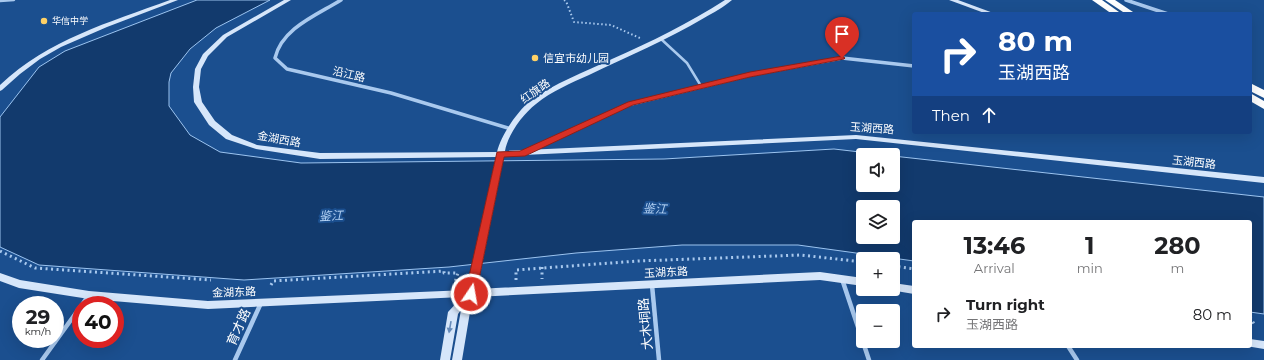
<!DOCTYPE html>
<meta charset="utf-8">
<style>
:root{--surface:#fff;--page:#f6f6f6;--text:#202124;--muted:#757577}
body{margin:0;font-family:Montserrat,"Noto Sans SC",sans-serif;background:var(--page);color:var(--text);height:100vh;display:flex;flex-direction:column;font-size:15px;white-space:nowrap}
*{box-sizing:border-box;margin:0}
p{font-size:13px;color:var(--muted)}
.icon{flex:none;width:22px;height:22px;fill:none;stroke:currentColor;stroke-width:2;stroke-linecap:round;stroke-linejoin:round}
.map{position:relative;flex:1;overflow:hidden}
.side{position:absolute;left:912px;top:220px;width:340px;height:128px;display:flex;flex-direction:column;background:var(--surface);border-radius:4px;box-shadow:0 4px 16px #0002}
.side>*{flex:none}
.top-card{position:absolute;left:912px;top:12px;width:340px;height:122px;border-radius:4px;box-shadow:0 4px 16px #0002;background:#1a4fa0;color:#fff;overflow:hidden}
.fabs{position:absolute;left:856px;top:148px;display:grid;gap:8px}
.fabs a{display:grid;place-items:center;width:44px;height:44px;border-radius:4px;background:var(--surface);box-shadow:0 4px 16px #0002;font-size:20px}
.speed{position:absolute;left:12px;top:296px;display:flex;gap:8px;font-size:20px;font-weight:700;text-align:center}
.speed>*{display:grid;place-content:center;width:52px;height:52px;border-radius:50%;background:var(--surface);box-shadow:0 4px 16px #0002;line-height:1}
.speed small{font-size:10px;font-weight:400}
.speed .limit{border:6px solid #d22;background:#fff;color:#111}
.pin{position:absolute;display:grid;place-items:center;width:34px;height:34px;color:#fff;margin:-41px -17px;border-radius:50% 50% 50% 0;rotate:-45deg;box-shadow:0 0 4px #0007}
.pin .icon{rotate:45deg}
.me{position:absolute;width:44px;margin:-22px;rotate:12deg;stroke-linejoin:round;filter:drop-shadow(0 0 3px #0008)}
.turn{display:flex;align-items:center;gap:14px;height:84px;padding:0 20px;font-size:18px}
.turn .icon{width:52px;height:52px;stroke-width:2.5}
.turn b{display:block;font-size:28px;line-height:34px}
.then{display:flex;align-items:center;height:38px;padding:0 20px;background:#0003;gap:8px;font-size:15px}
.eta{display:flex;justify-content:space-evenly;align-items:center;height:68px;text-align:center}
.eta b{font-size:24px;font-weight:700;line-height:28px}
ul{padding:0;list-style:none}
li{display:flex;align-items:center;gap:12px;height:52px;padding:0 20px}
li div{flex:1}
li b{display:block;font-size:15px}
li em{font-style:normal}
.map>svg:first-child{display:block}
.water{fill:#123a6d;stroke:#9cc4f0;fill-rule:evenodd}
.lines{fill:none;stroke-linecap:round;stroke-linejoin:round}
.path-far1{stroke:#a9c9ee;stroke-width:2;stroke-dasharray:1.5 2.5;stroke-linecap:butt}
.path{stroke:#a9c9ee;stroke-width:3;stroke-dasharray:2 3.5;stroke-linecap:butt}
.lane{stroke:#a9c9ee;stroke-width:2.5}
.street-far1{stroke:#a9c9ee;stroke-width:3.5}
.street{stroke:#a9c9ee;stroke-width:4.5}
.secondary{fill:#d6e6fa;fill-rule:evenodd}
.highway{fill:#fff;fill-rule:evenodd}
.oneway{fill:#668bba}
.route{fill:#d93025;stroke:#8d1f18}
.poi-dot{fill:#ffd166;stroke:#1b4f8f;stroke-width:1.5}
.labels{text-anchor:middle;stroke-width:4;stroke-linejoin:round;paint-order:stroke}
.far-poi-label{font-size:9px;fill:#fff;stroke:#1b4f8f;text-anchor:start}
.poi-label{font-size:11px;fill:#fff;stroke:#1b4f8f;text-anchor:start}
.street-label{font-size:11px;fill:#fff;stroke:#1b4f8f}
.water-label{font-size:12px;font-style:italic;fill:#b5d3f5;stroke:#1b4f8f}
.near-street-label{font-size:13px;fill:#fff;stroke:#1b4f8f}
</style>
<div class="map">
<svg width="1264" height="360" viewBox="0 0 1264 360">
<rect width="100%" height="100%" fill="#1b4f8f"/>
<!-- water -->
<path class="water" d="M197,0H270L216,28L190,49L171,73L169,82V106L190,135L220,152L301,163L664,159L834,149L886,155H863V185H893V156L1264,197V314L1250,312V222H914V261L798,245H682L576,253L449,267L244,280L39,265L0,247V117L39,67L65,51ZM863,207H893V237H863Z"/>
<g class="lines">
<!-- path-far1 -->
<path class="path-far1" d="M564,0L566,1L574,22L611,25L642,39"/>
<!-- path -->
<g class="path">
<path d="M0,251L35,268L211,280"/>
<path d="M893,266L914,269"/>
<path d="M542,267V279"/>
<path d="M516,280V270L638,261L801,255L863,262"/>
<path d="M271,285L273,281L444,271V273H458L455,282"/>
<path d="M1250,317L1254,324"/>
</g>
<!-- lane -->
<g class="lane">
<path d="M0,1L14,0"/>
<path d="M661,39L687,63L701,86"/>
</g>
<!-- street-far1 -->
<g class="street-far1">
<path d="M341,0C317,15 282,28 275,58L287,69L391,93L511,129"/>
<path d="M1126,0L1168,14"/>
<path d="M526,151L631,104L750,75L842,58L914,66"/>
</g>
<!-- street -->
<g class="street">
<path d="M842,279L869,360"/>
<path d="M652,285L659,360"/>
<path d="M82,305L88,296"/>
<path d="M1068,346L1077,360"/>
<path d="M42,360L81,306"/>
<path d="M235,360L261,303"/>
</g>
<!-- secondary -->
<g class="secondary">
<path d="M170,0H178L107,27L61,47L40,59L20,74L2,90L0,91V85C49,39 108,23 170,0Z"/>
<path d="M284,0H291L227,37L208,56L201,69L199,87L202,102L215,121L232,135L257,145L320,153L497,152C501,135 517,112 530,101C554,83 585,72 612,59C651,42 689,23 725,0H732C724,7 713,13 704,18C667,40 628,56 589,75C571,83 552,91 536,104C523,114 508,134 505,151L856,135L1264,177V183L856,139L504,156L477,289L820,272L863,278V286L820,280L475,297L470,312L462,360H452L461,310L458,314L450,360H440L448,312L462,297L208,309L89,299L19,288L0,281V273L20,280L89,291L208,301L467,290L496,157L320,159L256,149L226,139L209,125L194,102L193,87L195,69L203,54L223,35Z"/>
<path d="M949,0H958L996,14H987Z"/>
<path d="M893,283L914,286V294L890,290L893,289Z"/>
<path d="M1250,339L1264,341V349L1246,346H1250Z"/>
</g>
<!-- highway -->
<g class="highway">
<path d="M1092,0H1102L1119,12L1118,14H1112Z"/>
<path d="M1105,0H1115L1136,14H1126Z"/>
<path d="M1250,83L1264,90V98L1250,91Z"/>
<path d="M1250,93L1264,101V109L1250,101Z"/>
</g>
</g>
<!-- one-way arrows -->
<defs><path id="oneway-solid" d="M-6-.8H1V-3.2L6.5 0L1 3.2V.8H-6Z"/></defs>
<use class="oneway" href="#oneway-solid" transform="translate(450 327) rotate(100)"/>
<!-- route -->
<path class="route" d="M842,56L845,58L844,59L750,77L633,105L525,156L504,157L476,294L471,298L467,297L465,294L497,152L520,151L628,102L750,72Z"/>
<!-- markers -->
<g class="poi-dot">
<circle cx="44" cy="21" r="4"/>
<circle cx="535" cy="58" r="4"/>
</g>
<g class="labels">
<!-- far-poi labels -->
<g class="far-poi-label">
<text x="52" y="24">华信中学</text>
</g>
<!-- poi labels -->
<g class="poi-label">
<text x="543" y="62">信宜市幼儿园</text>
</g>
<!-- street labels -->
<g class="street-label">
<text transform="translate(349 74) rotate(13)" y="4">沿江路</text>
<text transform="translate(535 91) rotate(-35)" y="4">红旗路</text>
<text transform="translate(872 128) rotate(4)" y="4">玉湖西路</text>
<text transform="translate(279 139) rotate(10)" y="4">金湖西路</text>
<text transform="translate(1194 162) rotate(6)" y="4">玉湖西路</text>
<text transform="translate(666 272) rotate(-3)" y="4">玉湖东路</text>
<text transform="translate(234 292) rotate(-2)" y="4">金湖东路</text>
</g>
<!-- water labels -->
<g class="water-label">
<text transform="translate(655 209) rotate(2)" y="4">鉴江</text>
<text transform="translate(331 216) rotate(-2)" y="4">鉴江</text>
</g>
<!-- near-street labels -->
<g class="near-street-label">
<text transform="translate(645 324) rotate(-95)" y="5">大木垌路</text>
<text transform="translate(238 327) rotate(-66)" y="5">育才路</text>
</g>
</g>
</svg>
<div class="fabs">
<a><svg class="icon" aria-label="sound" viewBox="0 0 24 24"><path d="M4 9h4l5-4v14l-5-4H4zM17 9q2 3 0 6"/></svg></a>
<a><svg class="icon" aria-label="layers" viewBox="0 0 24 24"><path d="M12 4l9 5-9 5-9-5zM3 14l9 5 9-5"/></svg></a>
<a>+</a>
<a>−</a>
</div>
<div class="speed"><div>29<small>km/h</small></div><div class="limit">40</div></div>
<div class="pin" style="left:842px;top:58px;background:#d93025"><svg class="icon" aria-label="arrive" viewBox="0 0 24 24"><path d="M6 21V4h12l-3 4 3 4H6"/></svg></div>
<svg class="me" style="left:471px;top:294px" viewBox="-20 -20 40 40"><circle r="17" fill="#d93025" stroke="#fff" stroke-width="3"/><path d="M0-11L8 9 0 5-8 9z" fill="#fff"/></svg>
<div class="top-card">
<div class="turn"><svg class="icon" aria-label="right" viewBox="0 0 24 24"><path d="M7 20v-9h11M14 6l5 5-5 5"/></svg><div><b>80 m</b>玉湖西路</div></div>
<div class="then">Then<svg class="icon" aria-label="ahead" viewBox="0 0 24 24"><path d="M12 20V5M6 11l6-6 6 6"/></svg></div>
</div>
<section class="side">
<div class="eta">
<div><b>13:46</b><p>Arrival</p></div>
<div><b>1</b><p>min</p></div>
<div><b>280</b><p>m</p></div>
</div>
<ul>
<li><svg class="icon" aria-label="right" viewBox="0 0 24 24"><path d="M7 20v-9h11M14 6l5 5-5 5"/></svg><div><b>Turn right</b><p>玉湖西路</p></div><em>80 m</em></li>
</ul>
</section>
</div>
